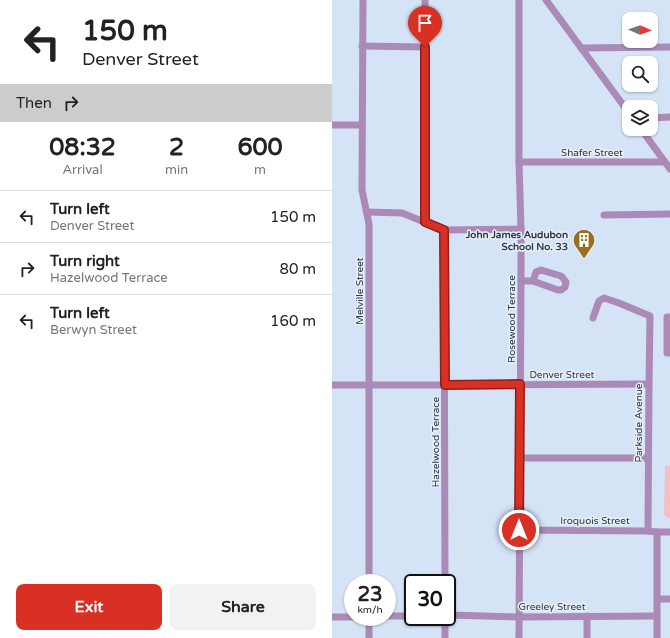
<!DOCTYPE html>
<style>
:root{--surface:#fff;--page:#f2f2f2;--text:#222;--muted:#767676;--line:#e0e0e0;--accent:#d93025}
body{margin:0;font-family:"Varela Round",sans-serif;background:var(--page);color:var(--text);height:100vh;display:flex;flex-direction:column;font-size:15px;white-space:nowrap}
*{box-sizing:border-box;margin:0}
p{font-size:13px;color:var(--muted)}
.icon{flex:none;width:22px;height:22px;fill:none;stroke:currentColor;stroke-width:2;stroke-linecap:round;stroke-linejoin:round}
.map{position:relative;flex:1;overflow:hidden}
.sheet{display:flex;flex-direction:column;background:var(--surface);width:332px}
.sheet>*{flex:none}
.top-card{background:#fff;color:var(--text);overflow:hidden}
.needle{width:26px;rotate:92deg}
.fabs{position:absolute;left:290px;top:12px;display:grid;gap:8px}
.fabs a{display:grid;place-items:center;width:36px;height:36px;border-radius:8px;background:var(--surface);box-shadow:0 1px 3px #0004;font-size:20px}
.speed{position:absolute;left:12px;top:574px;display:flex;gap:8px;font-size:20px;font-weight:700;text-align:center}
.speed>*{display:grid;place-content:center;width:52px;height:52px;border-radius:50%;background:var(--surface);box-shadow:0 1px 3px #0004;line-height:1}
.speed small{font-size:10px;font-weight:400}
.speed .limit{border:2px solid #111;border-radius:6px;background:#fff;color:#111}
.pin{position:absolute;display:grid;place-items:center;width:34px;height:34px;color:#fff;margin:-41px -17px;border-radius:50% 50% 50% 0;rotate:-45deg;box-shadow:0 0 4px #0007}
.pin .icon{rotate:45deg}
.me{position:absolute;width:44px;margin:-22px;rotate:0deg;stroke-linejoin:round;filter:drop-shadow(0 0 3px #0008)}
.turn{display:flex;align-items:center;gap:14px;height:84px;padding:0 16px;font-size:18px}
.turn .icon{width:52px;height:52px;stroke-width:2.5}
.turn b{display:block;font-size:28px;line-height:34px}
.then{display:flex;align-items:center;height:38px;padding:0 16px;background:#0003;gap:8px;font-size:15px}
.eta{display:flex;justify-content:space-evenly;align-items:center;height:68px;text-align:center}
.eta b{font-size:24px;font-weight:700;line-height:28px}
.primary-button{display:flex;gap:8px;margin-top:auto;padding:8px 16px}
.primary-button a{flex:1;height:46px;border-radius:8px;background:var(--accent);color:#fff;font-size:16px;font-weight:700;line-height:46px;text-align:center}
.primary-button a+a{background:var(--page);color:var(--text)}
ul{padding:0;list-style:none}
li{display:flex;align-items:center;gap:12px;height:52px;padding:0 16px;border-top:1px solid var(--line)}
li div{flex:1}
li b{display:block;font-size:15px}
li em{font-style:normal}
main{display:flex;flex:1;min-height:0}
.map>svg:first-child{display:block}
.green{fill:#f5bec0}
.lines{fill:none;stroke-linecap:round;stroke-linejoin:round}
.minor{stroke:#ab8ab8;stroke-width:7}
.route-casing{stroke:#8d1f18;stroke-width:10}
.route{stroke:#d93025;stroke-width:7}
.labels{text-anchor:middle;stroke-width:3;stroke-linejoin:round;paint-order:stroke}
.street-label{font-size:10px;fill:#2a384a;stroke:#e8eff9}
.poi-label{font-size:10px;font-weight:bold;fill:#2a384a;stroke:#e8eff9;text-anchor:end}
</style>
<main>
<section class="sheet">
<div class="top-card">
<div class="turn"><svg class="icon" aria-label="left" viewBox="0 0 24 24"><path d="M17 20v-9H6M10 6l-5 5 5 5"/></svg><div><b>150 m</b>Denver Street</div></div>
<div class="then">Then<svg class="icon" aria-label="right" viewBox="0 0 24 24"><path d="M7 20v-9h11M14 6l5 5-5 5"/></svg></div>
</div>
<div class="eta">
<div><b>08:32</b><p>Arrival</p></div>
<div><b>2</b><p>min</p></div>
<div><b>600</b><p>m</p></div>
</div>
<ul>
<li><svg class="icon" aria-label="left" viewBox="0 0 24 24"><path d="M17 20v-9H6M10 6l-5 5 5 5"/></svg><div><b>Turn left</b><p>Denver Street</p></div><em>150 m</em></li>
<li><svg class="icon" aria-label="right" viewBox="0 0 24 24"><path d="M7 20v-9h11M14 6l5 5-5 5"/></svg><div><b>Turn right</b><p>Hazelwood Terrace</p></div><em>80 m</em></li>
<li><svg class="icon" aria-label="left" viewBox="0 0 24 24"><path d="M17 20v-9H6M10 6l-5 5 5 5"/></svg><div><b>Turn left</b><p>Berwyn Street</p></div><em>160 m</em></li>
</ul>
<div class="primary-button"><a>Exit</a><a>Share</a></div>
</section>
<div class="map">
<svg width="338" height="638" viewBox="0 0 338 638">
<rect width="100%" height="100%" fill="#d5e3f6"/>
<!-- green -->
<path class="green" d="M333,466H338V518L334,517L332,515Z"/>
<g class="lines">
<!-- minor -->
<g class="minor">
<path d="M31,0L30,190L36,219L37,224V583"/>
<path d="M187,0V162L189,229V281L187,638"/>
<path d="M214,0L297,113"/>
<path d="M30,46L93,47"/>
<path d="M249,48L338,47"/>
<path d="M319,118L338,117"/>
<path d="M0,125H29"/>
<path d="M309,129L338,169"/>
<path d="M187,162H333"/>
<path d="M35,212L70,213L112,230L189,229"/>
<path d="M272,215L338,214"/>
<path d="M93,222V0"/>
<path d="M112,230L113,583"/>
<path d="M189,281H201L226,290H229L233,287L234,282L231,278L229,276L209,270L204,272L201,281"/>
<path d="M338,317H335V353H338"/>
<path d="M261,318L267,301L272,298L287,303L318,316L317,384L316,531"/>
<path d="M0,385H113L317,384"/>
<path d="M188,458H316"/>
<path d="M187,530L316,531L325,532H338"/>
<path d="M325,599H338"/>
<path d="M115,615L187,617L324,616"/>
<path d="M55,616H81"/>
<path d="M255,616V638"/>
<path d="M0,617H21"/>
<path d="M37,638V617"/>
<path d="M113,638V617"/>
<path d="M325,638V532"/>
</g>
</g>
<g class="lines">
<!-- route casing -->
<g class="route-casing">
<path id="route" d="M93,47V222L112,230L113,385L188,384L187,530"/>
</g>
<!-- route -->
<use href="#route" class="route"/>
</g>
<!-- icons -->
<defs>
<g id="building-pin" transform="scale(1.15)"><path d="M0 17L-7.5 6A9.5 9.5 0 1 1 7.5 6Z" fill="#9b6e1e" stroke="#e8eff9"/><path d="M-4-6H4V6H1V3H-1V6H-4ZM-2.5-4.3h1.7v1.8h-1.7ZM.8-4.3h1.7v1.8H.8ZM-2.5-1h1.7V.8h-1.7ZM.8-1h1.7V.8H.8Z" fill="#fff"/></g>
</defs>
<g fill-rule="evenodd">
<use href="#building-pin" x="252" y="240"/>
</g>
<g class="labels">
<!-- street labels -->
<g class="street-label">
<text x="260" y="156">Shafer Street</text>
<text transform="translate(27 291) rotate(-90)" y="4">Melville Street</text>
<text transform="translate(179 319) rotate(-90)" y="4">Rosewood Terrace</text>
<text x="230" y="378">Denver Street</text>
<text transform="translate(306 423) rotate(-90)" y="4">Parkside Avenue</text>
<text transform="translate(103 442) rotate(-90)" y="4">Hazelwood Terrace</text>
<text x="263" y="524">Iroquois Street</text>
<text x="220" y="610">Greeley Street</text>
</g>
<!-- poi labels -->
<g class="poi-label">
<text x="236" y="238">John James Audubon<tspan x="236" dy="12">School No. 33</tspan></text>
</g>
</g>
</svg>
<div class="fabs">
<a><svg class="needle" viewBox="-14 -14 28 28"><path d="M0-13l5 13h-10z" fill="#e53935"/><path d="M0 13l5-13h-10z" fill="#767676"/></svg></a>
<a><svg class="icon" aria-label="search" viewBox="0 0 24 24"><circle cx="10" cy="10" r="6"/><path d="M15 15l6 6"/></svg></a>
<a><svg class="icon" aria-label="layers" viewBox="0 0 24 24"><path d="M12 4l9 5-9 5-9-5zM3 14l9 5 9-5"/></svg></a>
</div>
<div class="speed"><div>23<small>km/h</small></div><div class="limit">30</div></div>
<div class="pin" style="left:93px;top:47px;background:#d93025"><svg class="icon" aria-label="arrive" viewBox="0 0 24 24"><path d="M6 21V4h12l-3 4 3 4H6"/></svg></div>
<svg class="me" style="left:187px;top:530px" viewBox="-20 -20 40 40"><circle r="17" fill="#d93025" stroke="#fff" stroke-width="3"/><path d="M0-11L8 9 0 5-8 9z" fill="#fff"/></svg>
</div>
</main>
